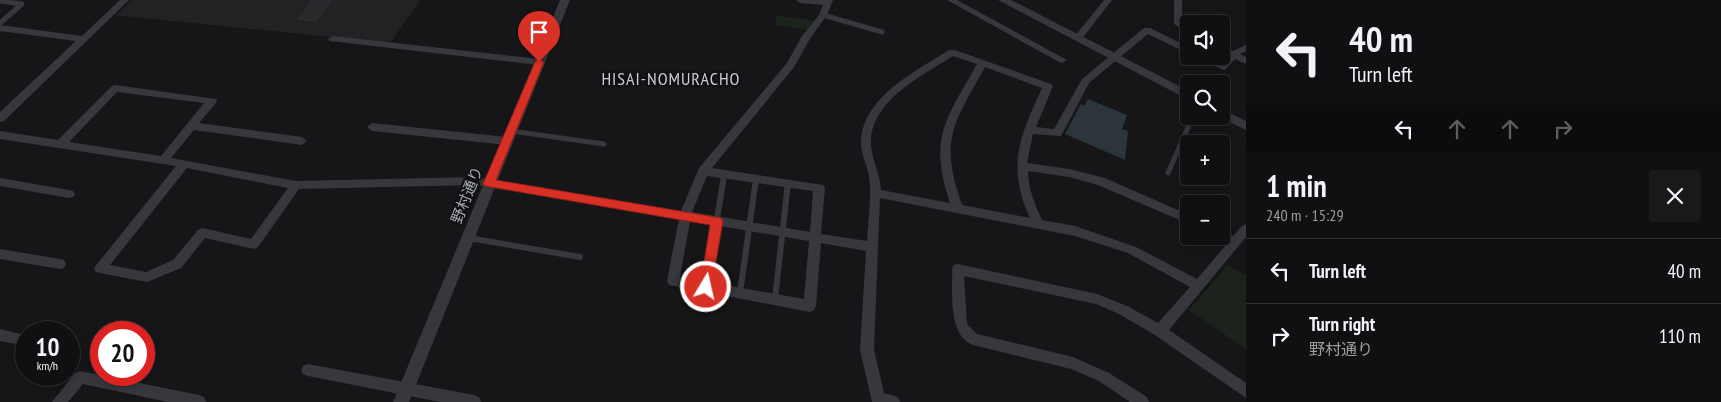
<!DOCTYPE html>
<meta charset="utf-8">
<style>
:root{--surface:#101012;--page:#19191b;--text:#f1f3f6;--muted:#9c9d9f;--line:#303032}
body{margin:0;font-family:"PT Sans Narrow","Noto Sans JP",sans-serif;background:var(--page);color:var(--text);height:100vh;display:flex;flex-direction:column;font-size:19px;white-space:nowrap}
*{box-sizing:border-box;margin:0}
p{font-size:16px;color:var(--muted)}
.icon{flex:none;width:28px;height:28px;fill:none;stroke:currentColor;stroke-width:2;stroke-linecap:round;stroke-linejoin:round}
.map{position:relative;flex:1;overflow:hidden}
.sheet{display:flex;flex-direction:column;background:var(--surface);width:475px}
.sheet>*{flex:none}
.hud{background:#101012;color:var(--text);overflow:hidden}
.buttons{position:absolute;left:1180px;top:15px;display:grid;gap:10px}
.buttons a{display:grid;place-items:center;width:50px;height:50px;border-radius:5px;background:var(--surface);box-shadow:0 2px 12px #0003,0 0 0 1px var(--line);font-size:25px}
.speed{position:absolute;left:15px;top:321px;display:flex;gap:10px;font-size:25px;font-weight:700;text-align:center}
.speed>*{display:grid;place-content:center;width:65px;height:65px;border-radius:50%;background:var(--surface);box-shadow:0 2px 12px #0003,0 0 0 1px var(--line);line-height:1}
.speed small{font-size:12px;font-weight:400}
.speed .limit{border:8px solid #d22;background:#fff;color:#111}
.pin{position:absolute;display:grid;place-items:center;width:42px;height:42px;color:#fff;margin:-51px -21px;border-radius:50% 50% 50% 0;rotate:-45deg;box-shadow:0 0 5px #0007}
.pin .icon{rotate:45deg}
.me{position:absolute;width:55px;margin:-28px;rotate:9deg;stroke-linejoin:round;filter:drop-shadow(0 0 4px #0008)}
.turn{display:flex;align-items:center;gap:18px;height:105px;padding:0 20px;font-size:22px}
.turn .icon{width:65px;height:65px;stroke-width:2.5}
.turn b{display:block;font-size:35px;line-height:42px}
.lanes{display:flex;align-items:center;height:48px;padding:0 20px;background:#0003;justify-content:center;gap:25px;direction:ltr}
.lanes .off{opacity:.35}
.round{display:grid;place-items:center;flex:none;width:52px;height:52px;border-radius:5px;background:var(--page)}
.headline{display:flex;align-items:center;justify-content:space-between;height:85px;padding:0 20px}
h1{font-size:30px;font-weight:600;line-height:38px}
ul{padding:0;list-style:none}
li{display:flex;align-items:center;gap:15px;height:65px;padding:0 20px;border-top:1px solid var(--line)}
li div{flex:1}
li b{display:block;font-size:19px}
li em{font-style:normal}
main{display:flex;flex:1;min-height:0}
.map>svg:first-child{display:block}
.built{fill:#222225}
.green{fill:#1c231d}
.water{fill:#2c353c}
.building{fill:#29292c;stroke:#303034}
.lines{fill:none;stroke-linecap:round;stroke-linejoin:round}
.service-far1{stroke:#37383d;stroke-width:5}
.service{stroke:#37383d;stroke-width:6}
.minor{fill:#37383d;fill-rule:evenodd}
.tertiary{fill:#37383d;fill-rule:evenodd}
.route{fill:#d93025;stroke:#8d1f18}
.labels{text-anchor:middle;stroke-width:5;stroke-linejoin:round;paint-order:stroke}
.street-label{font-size:15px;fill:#a8adb8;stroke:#111113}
.quarter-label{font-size:18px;letter-spacing:1px;fill:#c9ccd4;stroke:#111113}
</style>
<main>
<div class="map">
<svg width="1246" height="402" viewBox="0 0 1246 402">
<rect width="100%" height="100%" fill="#161618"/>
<!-- built -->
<path class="built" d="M132,0H420L390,43L113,15L119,13Z"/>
<!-- green -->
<g class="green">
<path d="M777,15L816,21L808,30L775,25Z"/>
<path d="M1228,265L1246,276V349L1189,310Z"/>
</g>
<!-- water -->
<path class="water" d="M1088,99L1127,115L1122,129L1128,131L1125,160L1065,134L1081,104L1084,106Z"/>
<!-- building -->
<path class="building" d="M313,0H332L316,21L298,19Z"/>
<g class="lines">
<!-- service-far1 -->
<g class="service-far1">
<path d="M0,1L22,4L0,23"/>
<path d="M823,15L882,32"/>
<path d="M511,131L604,144"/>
<path d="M1168,173L1193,116"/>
<path d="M723,178L724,174"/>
</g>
<!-- service -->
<g class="service">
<path d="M469,238L580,257"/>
<path d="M706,287L724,176"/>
<path d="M740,293L756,179"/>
<path d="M775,299L788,183"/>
</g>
<!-- minor -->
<g class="minor">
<path d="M120,0H129L4,121L0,122V112L76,41L0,31V25L82,36Z"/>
<path d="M796,0H833L827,15L811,37L794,67L712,168L823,185L825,188L821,234L867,241C868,220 872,197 869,176C867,165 861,154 861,143C862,97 915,72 949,50H955L1051,84L1053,86L1036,127L1054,129L1082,79L1144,28H1150L1189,47V54L1148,34L1089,83L1061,136L1033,134L1027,163L1069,169L1105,178L1189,215V224L1098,185L1069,177L1028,171C1028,188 1035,205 1042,220L1075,226L1136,247L1197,279L1227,244L1217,239L1215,236H1221V231L1233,236L1242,226L1246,224V237L1169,330L1246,383V398L1155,335L1119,314L1096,304L964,276L967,324L977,334L1073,357L1109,373L1147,397L1149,402H1130L1099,381L1071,369L973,345C947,335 953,291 952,269L954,265L958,264L1097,294L1127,306L1158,323L1190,287L1128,253L1075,236L880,198L874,350L884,393L898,397L900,402H872L860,350L866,251L821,243L816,306L814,310L810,312L669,285L667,281L679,219L476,185L299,189L258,247L254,249L205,238L181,268L147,282L100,273L96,272L94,268L176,166L0,139V131L58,140L112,86L115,85L216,99L217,101L216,103L199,123L302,137L307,141L302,145L194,130L171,158L296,181L476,177L681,211L699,168L787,63L802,36L819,15L823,5L800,3ZM953,56L977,64C946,120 928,137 950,203L881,190C880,173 872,160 871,145C869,101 922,76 953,56ZM985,67L1042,88C1020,137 1006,165 1030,218L962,205C939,139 953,125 985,67ZM117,92L204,103L161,156L69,142ZM187,168L288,188L251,239L202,228L198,230L173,260L146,272L110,265ZM707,176L813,191L810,232L692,212ZM690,221L809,241L804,299L680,277Z"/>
<path d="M947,0H957L1067,60L1062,63L1059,62Z"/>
<path d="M1104,0H1112L1081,40H1075V36Z"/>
<path d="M1174,0H1182V23L1189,26V33L1174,24Z"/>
<path d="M333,36L539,59L544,62L539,65L330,41L328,39Z"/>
<path d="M1221,45L1233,51L1246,45V51L1240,54L1246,57V64L1235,59L1226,69L1223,70L1195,56H1208L1222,63L1228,56L1221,52Z"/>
<path d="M372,123L507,137L512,141L507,145L372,131L367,127Z"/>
<path d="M0,178L69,190L73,191L75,194L73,197L69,198L0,186Z"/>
<path d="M0,249L60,259L64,260L66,264L64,268L60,269L0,259Z"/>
<path d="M0,329L21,334L23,338L21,342L16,344L0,341Z"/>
<path d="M308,364L474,395L479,397L481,402H440L308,376L303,374L301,370L303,366Z"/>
<path d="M80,371L199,395L204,397L206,402H168L83,384L68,402H52L75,373Z"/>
</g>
<!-- tertiary -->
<g class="tertiary">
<path d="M560,0H570L409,402H393Z"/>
<path d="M998,0H1011L1189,91V100Z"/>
<path d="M1221,109L1246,121V130L1217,116H1221Z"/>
</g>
</g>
<!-- route -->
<path class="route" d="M539,59L544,62L496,180L721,218L723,221L711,291L706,292L702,291L700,287L710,225L485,186L483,184L535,62Z"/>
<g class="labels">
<!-- street labels -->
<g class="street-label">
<text transform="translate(467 195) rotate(-68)" y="5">野村通り</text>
</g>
<!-- quarter labels -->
<g class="quarter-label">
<text x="671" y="85">HISAI-NOMURACHO</text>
</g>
</g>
</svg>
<div class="buttons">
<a><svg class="icon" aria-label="sound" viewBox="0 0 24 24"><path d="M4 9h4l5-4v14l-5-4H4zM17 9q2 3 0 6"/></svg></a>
<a><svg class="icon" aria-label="search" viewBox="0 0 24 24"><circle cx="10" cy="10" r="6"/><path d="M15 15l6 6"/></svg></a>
<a>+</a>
<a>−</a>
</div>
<div class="speed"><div>10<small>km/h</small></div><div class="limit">20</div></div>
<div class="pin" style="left:539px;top:62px;background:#d93025"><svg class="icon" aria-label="arrive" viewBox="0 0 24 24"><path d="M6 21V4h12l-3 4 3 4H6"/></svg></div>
<svg class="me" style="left:706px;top:287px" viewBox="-20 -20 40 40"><circle r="17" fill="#d93025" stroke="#fff" stroke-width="3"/><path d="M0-11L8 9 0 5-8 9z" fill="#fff"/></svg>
</div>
<section class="sheet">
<div class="hud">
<div class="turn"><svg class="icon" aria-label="left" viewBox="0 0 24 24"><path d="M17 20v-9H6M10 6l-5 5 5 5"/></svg><div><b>40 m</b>Turn left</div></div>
<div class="lanes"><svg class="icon" aria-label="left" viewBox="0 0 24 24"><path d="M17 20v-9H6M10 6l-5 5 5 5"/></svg><svg class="icon off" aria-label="ahead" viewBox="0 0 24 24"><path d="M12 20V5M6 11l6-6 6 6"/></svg><svg class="icon off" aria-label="ahead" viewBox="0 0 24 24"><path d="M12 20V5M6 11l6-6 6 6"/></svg><svg class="icon off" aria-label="right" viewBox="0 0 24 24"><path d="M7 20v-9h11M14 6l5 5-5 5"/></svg></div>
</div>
<div class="headline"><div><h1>1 min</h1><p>240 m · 15:29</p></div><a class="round"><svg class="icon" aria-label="close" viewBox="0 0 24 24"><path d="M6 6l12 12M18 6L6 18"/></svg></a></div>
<ul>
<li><svg class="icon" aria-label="left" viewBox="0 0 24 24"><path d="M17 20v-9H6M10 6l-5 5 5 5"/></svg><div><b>Turn left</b></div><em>40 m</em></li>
<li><svg class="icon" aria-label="right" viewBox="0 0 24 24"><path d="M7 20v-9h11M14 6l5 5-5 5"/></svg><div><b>Turn right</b><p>野村通り</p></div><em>110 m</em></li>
</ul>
</section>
</main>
